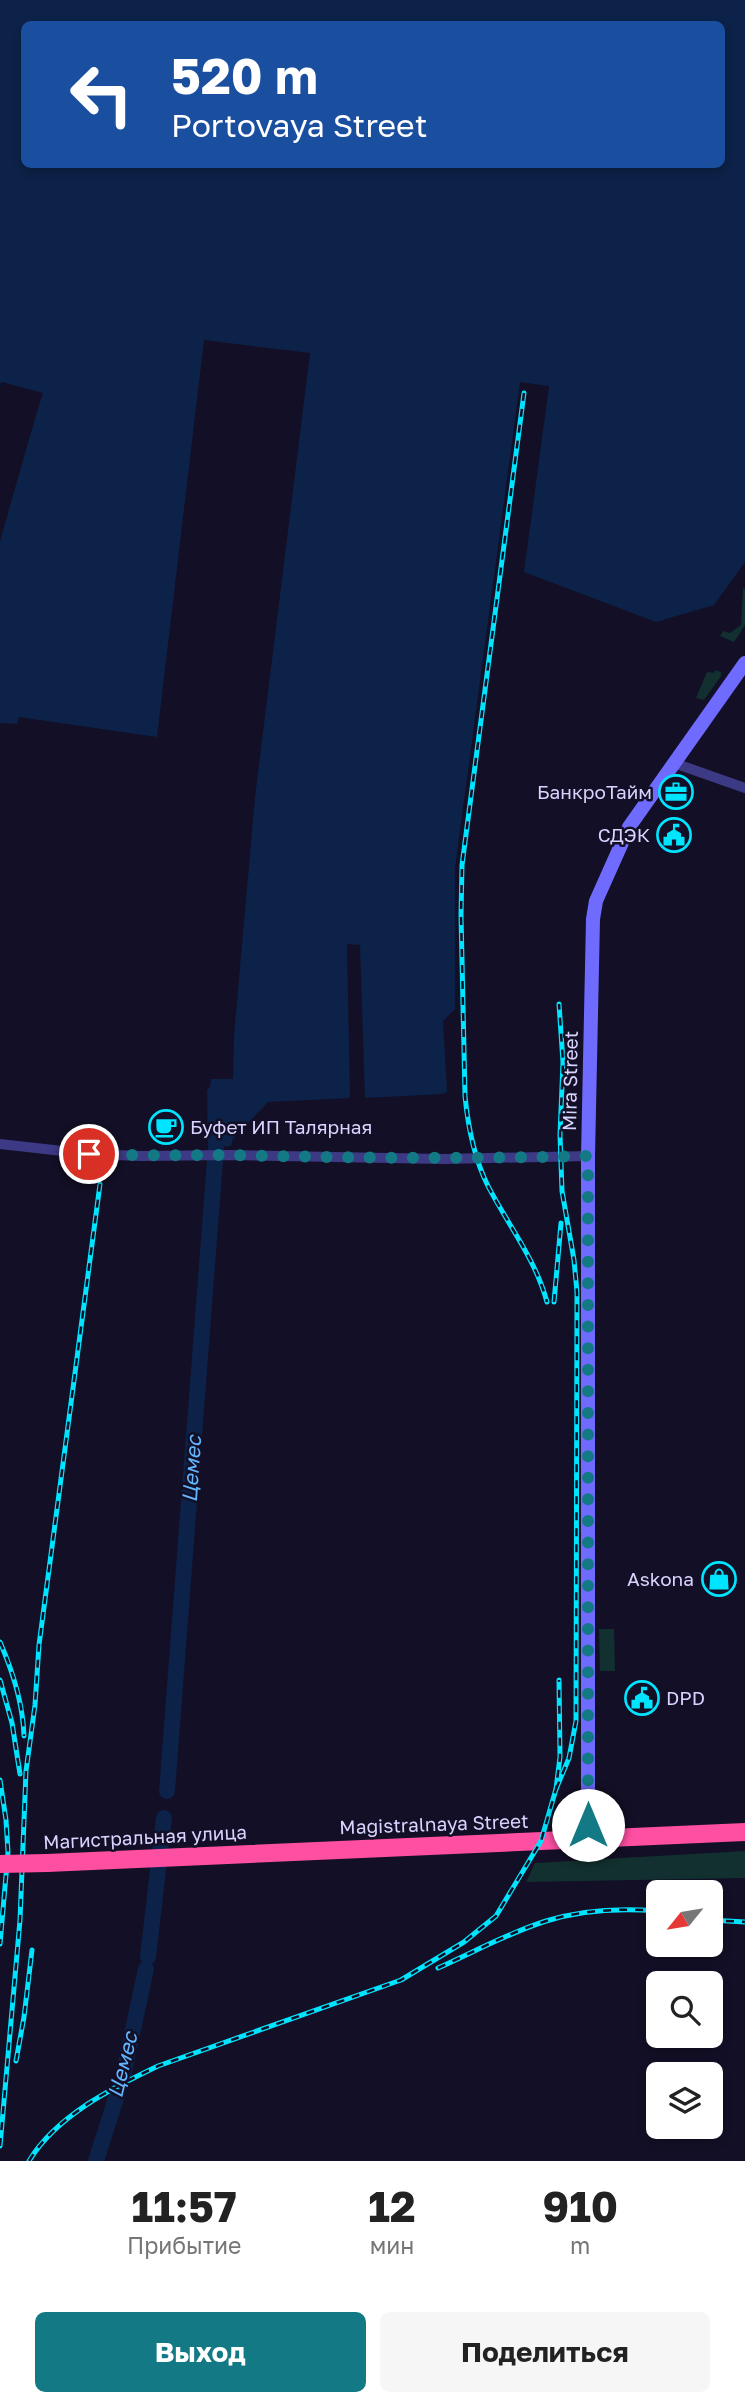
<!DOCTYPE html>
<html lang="ru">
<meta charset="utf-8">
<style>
:root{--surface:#fff;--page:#f6f6f6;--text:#222;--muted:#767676;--accent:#137a85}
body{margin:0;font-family:"Golos Text",sans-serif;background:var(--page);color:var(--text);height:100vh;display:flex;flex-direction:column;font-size:26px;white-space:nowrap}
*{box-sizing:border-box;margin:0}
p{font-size:23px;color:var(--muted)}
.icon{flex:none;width:38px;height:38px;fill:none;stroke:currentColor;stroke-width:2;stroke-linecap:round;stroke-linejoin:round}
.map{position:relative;height:2161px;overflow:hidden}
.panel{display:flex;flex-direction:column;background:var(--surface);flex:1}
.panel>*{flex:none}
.banner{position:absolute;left:21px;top:21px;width:704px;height:147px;border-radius:10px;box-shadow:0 4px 10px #0003;background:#1a4fa0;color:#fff;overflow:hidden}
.needle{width:46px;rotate:240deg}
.buttons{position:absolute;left:646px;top:1880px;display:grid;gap:14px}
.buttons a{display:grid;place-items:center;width:77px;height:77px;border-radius:10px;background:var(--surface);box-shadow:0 4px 10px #0003;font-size:35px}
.pin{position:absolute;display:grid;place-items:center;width:60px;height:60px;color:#fff;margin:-30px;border:4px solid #fff;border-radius:50%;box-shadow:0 2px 7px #0007}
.me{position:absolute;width:77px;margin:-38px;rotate:0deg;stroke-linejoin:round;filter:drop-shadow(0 0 5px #0008)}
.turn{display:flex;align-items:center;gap:24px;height:147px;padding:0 35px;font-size:32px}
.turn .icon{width:91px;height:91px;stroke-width:2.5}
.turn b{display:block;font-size:49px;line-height:60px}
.eta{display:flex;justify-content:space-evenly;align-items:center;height:119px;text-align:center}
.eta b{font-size:42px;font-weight:700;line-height:49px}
.primary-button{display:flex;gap:14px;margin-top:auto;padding:14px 35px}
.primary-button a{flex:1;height:80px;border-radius:10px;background:var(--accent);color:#fff;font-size:28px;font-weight:700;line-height:80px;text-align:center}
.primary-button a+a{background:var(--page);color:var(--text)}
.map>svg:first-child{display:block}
.green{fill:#12302f}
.water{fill:#0c2248;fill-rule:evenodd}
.pier{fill:#130f26}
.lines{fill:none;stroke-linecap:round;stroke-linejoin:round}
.river{stroke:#0c2248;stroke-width:16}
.street{stroke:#3d3a85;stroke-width:10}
.secondary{stroke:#6f6bff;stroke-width:14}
.highway{stroke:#ff4fa3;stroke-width:18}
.rail-casing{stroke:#00e5ff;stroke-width:5}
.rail{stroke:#130f26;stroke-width:2.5;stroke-dasharray:8;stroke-linecap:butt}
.highway-bridge{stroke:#ff4fa3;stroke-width:18}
.route{stroke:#137a85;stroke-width:12;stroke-dasharray:0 21.6}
.labels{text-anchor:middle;stroke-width:5;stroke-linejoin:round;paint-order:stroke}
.poi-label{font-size:19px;fill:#d9d4ff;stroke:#130f26;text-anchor:end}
.street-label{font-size:19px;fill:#d9d4ff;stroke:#130f26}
.water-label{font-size:21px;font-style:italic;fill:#62b6ff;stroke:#130f26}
</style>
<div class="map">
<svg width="745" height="2161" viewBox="0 0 745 2161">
<rect width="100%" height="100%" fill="#130f26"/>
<!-- green -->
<g class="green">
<path d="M743,588L745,589V625L734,642L720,636L723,631L730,633L741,625Z"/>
<path d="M715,670L721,672V676L704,700L696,698L707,672L714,673Z"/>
<path d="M599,1629H614L615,1671H600Z"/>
<path d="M745,1851V1878L526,1882L535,1863Z"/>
</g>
<!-- water -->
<path class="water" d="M0,0H745V562L714,605L656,622L524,572L549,386L520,382L455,868V1009L443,1021L447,1092L442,1094L365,1098L360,945L347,944L350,1098L268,1102L233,1139L231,1146L208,1147L207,1090L210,1087L211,1079H233L234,1036L255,797L310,353L204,340L157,737L19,717L17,724L0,723V541L42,394L2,382L0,387ZM24,24H721V164H24Z"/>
<!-- pier -->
<path class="pier" d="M1,382L43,393L6,507L38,396L4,386L0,390Z"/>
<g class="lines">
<!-- river -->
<g class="river">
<path d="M167,1791L216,1147"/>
<path d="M148,1957L164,1818"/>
<path d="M96,2161L123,2076L146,1969"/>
</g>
<!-- street -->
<g class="street">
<path d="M674,763L745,788"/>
<path d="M0,1144L89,1154L141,1156L231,1155L443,1159L588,1156"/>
</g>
<!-- secondary -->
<path class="secondary" d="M588,1839V1156L593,919L596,901L629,827L745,663"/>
<!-- highway -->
<path class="highway" d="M47,1863L745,1832"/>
<!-- rail casing -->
<g class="rail-casing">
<g id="rail">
<path d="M524,393L462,865L461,915L465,1096C468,1127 474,1158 488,1186C508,1225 535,1258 547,1302"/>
<path d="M554,1302L561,1223"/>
<path d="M0,1642C13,1672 23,1703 24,1736"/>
<path d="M0,1680L12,1723L20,1774"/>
<path d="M0,1780L6,1820L8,1852L0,1944"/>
<path d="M556,1789L569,1758L576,1721L577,1292L574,1260L562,1191L560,1135L563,1062L559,1004"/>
<path d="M710,1920L745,1922"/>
<path d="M438,1968C474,1952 508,1933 546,1921C581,1910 622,1908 658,1911"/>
<path d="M16,2061L24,2017L32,1950"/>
<path d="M0,2146L20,1920L26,1771L35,1705L39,1645L100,1184"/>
<path d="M29,2161C56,2116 112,2088 158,2066L401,1980L464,1942L496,1916L541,1841L556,1789L560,1757L559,1680"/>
</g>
</g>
<!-- rail -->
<use href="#rail" class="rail"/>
<!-- highway-bridge -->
<path class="highway-bridge" d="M0,1864L47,1863"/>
</g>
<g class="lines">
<!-- route -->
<path class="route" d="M89,1154C138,1156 186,1155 234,1155C352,1158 470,1159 588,1156V1825"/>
</g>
<!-- icons -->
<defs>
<g id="office-ring" transform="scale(1.75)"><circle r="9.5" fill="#130f26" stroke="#00e5ff" stroke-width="1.5"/><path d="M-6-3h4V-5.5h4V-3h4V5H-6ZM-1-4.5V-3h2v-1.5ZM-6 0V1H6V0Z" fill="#00e5ff"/></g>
<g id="civic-ring" transform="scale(1.75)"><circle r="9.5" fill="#130f26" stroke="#00e5ff" stroke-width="1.5"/><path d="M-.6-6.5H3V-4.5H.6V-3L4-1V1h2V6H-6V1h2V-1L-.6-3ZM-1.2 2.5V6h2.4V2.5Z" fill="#00e5ff"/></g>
<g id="cafe-ring" transform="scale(1.75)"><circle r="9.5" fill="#130f26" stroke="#00e5ff" stroke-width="1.5"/><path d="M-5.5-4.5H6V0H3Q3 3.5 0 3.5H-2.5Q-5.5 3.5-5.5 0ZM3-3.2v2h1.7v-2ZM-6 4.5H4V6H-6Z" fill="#00e5ff"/></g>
<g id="shop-ring" transform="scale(1.75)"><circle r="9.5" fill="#130f26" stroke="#00e5ff" stroke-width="1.5"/><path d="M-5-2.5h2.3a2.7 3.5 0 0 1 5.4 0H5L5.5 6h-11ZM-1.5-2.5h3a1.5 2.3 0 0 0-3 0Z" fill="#00e5ff"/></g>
</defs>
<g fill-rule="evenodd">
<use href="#office-ring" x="676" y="792"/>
<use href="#civic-ring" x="674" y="835"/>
<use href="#cafe-ring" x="166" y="1127"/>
<use href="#shop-ring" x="719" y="1579"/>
<use href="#civic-ring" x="642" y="1698"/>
</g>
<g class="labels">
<!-- poi labels -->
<g class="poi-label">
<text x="652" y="799">БанкроТайм</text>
<text x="650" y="842">СДЭК</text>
<text x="190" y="1134" text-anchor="start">Буфет ИП Талярная</text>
<text x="694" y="1586">Askona</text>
<text x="666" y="1705" text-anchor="start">DPD</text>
</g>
<!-- street labels -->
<g class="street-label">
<text transform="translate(570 1081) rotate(-89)" y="7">Mira Street</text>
<text transform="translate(434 1824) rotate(-2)" y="7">Magistralnaya Street</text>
<text transform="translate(145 1837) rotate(-3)" y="7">Магистральная улица</text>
</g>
<!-- water labels -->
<g class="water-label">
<text transform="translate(192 1469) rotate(-86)" y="7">Цемес</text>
<text transform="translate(123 2065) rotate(-76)" y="7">Цемес</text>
</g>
</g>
</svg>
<div class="buttons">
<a><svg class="needle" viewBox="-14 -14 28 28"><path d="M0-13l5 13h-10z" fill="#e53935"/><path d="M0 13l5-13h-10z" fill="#767676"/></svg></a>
<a><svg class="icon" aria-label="search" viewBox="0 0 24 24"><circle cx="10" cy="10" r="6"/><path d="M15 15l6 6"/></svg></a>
<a><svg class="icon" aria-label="layers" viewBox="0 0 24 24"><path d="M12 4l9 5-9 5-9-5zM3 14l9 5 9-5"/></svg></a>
</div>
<div class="pin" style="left:89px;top:1154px;background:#d93025"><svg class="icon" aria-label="arrive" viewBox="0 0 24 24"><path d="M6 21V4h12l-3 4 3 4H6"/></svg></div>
<svg class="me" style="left:588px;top:1825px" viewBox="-20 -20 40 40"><circle r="19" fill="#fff"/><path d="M0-13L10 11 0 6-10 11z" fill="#137a85"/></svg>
<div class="banner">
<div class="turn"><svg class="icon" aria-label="left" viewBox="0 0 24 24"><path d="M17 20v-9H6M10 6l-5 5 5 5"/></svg><div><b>520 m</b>Portovaya Street</div></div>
</div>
</div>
<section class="panel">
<div class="eta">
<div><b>11:57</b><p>Прибытие</p></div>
<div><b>12</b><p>мин</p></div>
<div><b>910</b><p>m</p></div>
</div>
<div class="primary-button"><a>Выход</a><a>Поделиться</a></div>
</section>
